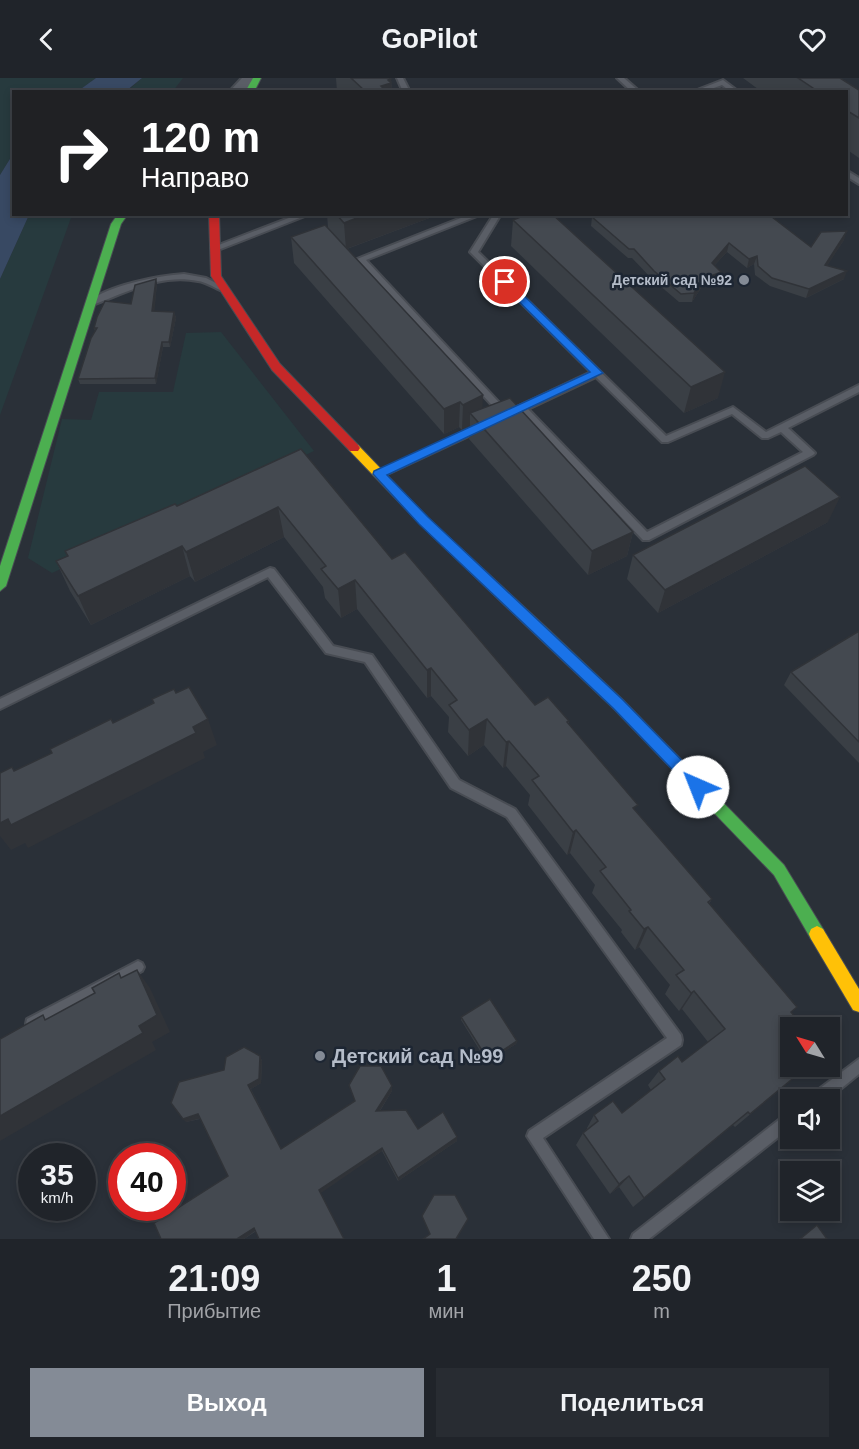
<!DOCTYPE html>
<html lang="ru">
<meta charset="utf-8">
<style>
:root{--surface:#20242a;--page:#282c32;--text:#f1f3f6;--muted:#a2a4a8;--line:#3d4147;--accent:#848b96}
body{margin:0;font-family:Helvetica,sans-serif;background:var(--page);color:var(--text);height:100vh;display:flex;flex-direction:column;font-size:22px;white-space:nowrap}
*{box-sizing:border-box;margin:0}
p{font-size:20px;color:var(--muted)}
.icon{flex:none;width:33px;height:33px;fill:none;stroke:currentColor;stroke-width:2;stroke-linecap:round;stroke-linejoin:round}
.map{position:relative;height:1161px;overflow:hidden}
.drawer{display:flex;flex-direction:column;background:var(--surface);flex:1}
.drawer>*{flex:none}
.top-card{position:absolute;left:12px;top:12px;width:836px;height:126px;border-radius:0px;box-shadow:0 3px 9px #0003,0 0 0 2px var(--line);background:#202124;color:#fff;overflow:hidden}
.needle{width:39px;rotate:307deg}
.controls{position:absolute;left:780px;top:939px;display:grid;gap:12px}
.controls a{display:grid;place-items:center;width:60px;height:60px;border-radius:0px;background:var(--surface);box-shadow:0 3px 9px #0003,0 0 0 2px var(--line);font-size:30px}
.speed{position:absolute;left:18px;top:1065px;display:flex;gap:12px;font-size:30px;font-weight:700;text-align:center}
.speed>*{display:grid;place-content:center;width:78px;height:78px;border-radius:50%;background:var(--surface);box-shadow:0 3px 9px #0003,0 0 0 2px var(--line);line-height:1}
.speed small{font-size:15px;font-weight:400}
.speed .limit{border:9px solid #d22;background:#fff;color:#111}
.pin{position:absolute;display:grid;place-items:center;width:51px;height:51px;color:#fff;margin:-26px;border:3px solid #fff;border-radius:50%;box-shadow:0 2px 6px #0007}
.me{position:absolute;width:66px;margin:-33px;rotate:316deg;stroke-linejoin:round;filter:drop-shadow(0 0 4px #0008)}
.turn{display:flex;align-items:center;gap:21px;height:126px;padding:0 30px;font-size:27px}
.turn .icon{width:78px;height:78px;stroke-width:2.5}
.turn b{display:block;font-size:42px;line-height:51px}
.eta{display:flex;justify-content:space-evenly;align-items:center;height:102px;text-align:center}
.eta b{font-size:36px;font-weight:800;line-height:42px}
.primary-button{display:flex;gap:12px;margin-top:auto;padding:12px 30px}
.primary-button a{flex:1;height:69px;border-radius:0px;background:var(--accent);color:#fff;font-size:24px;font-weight:800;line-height:69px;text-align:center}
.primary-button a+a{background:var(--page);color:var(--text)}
header{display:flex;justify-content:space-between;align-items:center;height:78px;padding:0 30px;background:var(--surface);font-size:27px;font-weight:800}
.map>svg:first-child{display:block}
.green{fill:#273a3e}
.water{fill:#384963}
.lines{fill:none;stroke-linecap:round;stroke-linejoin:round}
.lane-casing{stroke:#484c53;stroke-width:4}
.street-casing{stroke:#484c53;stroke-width:4}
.fast-casing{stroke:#484c53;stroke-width:2}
.slow-casing{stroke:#484c53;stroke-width:2}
.jam-casing{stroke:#484c53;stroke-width:2}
.lane{fill:#5a5e66;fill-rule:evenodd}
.street{fill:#5a5e66;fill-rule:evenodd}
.fast{fill:#4caf50;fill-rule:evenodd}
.slow{fill:#ffc107;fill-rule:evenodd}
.jam{fill:#c62828;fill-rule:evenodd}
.wall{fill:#3a3f45}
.shaded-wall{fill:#303338}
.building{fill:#444950;stroke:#303338;stroke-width:1.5}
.route{fill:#1a73e8;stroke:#114b97;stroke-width:1.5}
.poi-dot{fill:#848b96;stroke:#1d2633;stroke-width:2}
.labels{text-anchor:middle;stroke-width:5;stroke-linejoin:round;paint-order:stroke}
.far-poi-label{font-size:14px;font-weight:bold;fill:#b4bcc9;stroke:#1d2633;text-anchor:end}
.near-poi-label{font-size:20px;font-weight:bold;fill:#b4bcc9;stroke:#1d2633;text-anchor:start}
</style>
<header><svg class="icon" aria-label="back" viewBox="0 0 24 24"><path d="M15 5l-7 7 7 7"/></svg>GoPilot<svg class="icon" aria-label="heart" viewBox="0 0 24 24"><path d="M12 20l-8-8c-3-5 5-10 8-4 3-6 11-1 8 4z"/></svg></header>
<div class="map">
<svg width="859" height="1161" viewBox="0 0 859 1161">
<rect width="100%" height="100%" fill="#2a3038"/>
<!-- green -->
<g class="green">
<path d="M0,0H96L78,13L14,14L13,76L0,97Z"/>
<path d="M142,0H183L173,13L126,14Z"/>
<path d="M29,137H72L0,337V201Z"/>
<path d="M221,254L314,373L52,495L28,480L62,341L91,342L99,314H173L186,255Z"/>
</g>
<!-- water -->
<g class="water">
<path d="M96,0H142L126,13H78Z"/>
<path d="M13,76L14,136L29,137L0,201V97Z"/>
</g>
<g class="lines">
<!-- lane casing -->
<g class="lane-casing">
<g id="lane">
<path d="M397,0H403L410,14H403Z"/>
<path d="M617,0H624L640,14H632Z"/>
<path d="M723,2L739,14H731L722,7L703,14H692Z"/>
<path d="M846,92L859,100V106L846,98Z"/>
<path d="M299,136H310L218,172H212L211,170Z"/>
<path d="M471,136H482L366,182L507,333V337H501L357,181Z"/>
<path d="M494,136H501L478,174L666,358L733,329L766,354L859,307V314L788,350L813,373L815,375L813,377L649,462H643L521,334L516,336L512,333L519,328L591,294L470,174ZM596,299L662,364H668L732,336L762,360H768L781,354L803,374L647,454L528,331Z"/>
<path d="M184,196L206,200L224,209L220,212C213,209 206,204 198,203C160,195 126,215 92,227L88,224C109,207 157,198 184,196Z"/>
<path d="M483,345L486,346L487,348L486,350L383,398L380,399L375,396L377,394Z"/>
<path d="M270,490L274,491L333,568L372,577L459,702L515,731L681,957L682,962L681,967L543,1060L609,1161H594L527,1058L529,1053L667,960L507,739L451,710L365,584L326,575L268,499L0,631V621Z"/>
<path d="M138,883L142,885L144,889L142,893L37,951L32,952L27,951L26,946L27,941Z"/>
<path d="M859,981V996L827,1022H810L811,1017Z"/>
<path d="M790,1035V1050L649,1161H631L633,1156L785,1037Z"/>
</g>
</g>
<!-- street casing -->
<g class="street-casing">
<path id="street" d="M242,0H257L245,14H229Z"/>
</g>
<!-- fast casing -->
<g class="fast-casing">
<g id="fast">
<path d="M253,0H261L254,14H245Z"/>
<path d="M118,136H128L121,146L6,508L0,513V488L111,146Z"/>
<path d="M545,552L550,553L623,622L784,787L823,851L825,856L823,861L817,864L811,861L774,797L613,630L540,561L538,557L540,553Z"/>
</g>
</g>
<!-- slow casing -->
<g class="slow-casing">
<g id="slow">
<path d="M354,366L358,367L428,440L550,553L552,557L550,561H540L420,446L350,373L348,370Z"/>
<path d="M817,848L823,851L859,911V934L853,932L811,861L809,856L811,851Z"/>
</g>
</g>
<!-- jam casing -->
<g class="jam-casing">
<path id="jam" d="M209,136H219L221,198L280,286L358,367L360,370L358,373H350L272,292L211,198Z"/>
</g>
<!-- lane -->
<use href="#lane" class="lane"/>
<!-- street -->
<use href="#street" class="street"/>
<!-- fast -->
<use href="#fast" class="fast"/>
<!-- slow -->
<use href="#slow" class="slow"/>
<!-- jam -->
<use href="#jam" class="jam"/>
</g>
<!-- wall -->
<g class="wall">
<path d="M336,0H390L391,1L392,14H337Z"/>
<path d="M743,0H840L859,12V80L846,71V14H762Z"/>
<path d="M327,136H440L347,171L483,331L633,454L627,478L588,497L469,361L470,348L462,352L459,349L444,356L294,185L291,159L328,150Z"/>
<path d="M592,139L811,169L844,162L827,187L844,201L806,220L770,208L755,197L754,186L747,190L727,174L714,188L721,194L718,202L701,210L692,224H679L652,201L632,180H628L591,148Z"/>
<path d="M513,142L718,320L684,335L511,168Z"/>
<path d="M156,201L157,206L154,233L174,234L176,240L170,269H163L156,306H80L78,301L95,253L94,250L131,226Z"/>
<path d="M301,371L392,481L535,627L569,643V646L636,733L712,821L709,826L791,934L808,988L735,1049L733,1047L633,1129L619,1109L610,1116L576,1067L583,1055L587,1051V1050L594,1037L622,1035L651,1012L648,1007L659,993L682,984L708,964L682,931L679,933L665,916L670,907L639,869L635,872L621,854L622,852L592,815L595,807L570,775L567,777L528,727L530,717L506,688L503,690L484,667L468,678L448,654L449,639L431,618L427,620L357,531L341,540L325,520L323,509L284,459L195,504L190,498L91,547L70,513L56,483L67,478L65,473L177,428Z"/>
<path d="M828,444L658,535L627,501L633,477Z"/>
<path d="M859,553V685L784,607L791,594Z"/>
<path d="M461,939L517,963L516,966L487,984L461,942Z"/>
<path d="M260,978L262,983L261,1005L251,1011L281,1071L355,1023L349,1007L392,1008V1013L380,1033L418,1051L457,1059V1063L398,1103L382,1073L244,1161H161L228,1098L200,1041L186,1044L224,992Z"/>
</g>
<!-- shaded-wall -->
<g class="shaded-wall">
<path d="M391,1L392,14H382L381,8L388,2Z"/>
<path d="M367,136H440L346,171L344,145Z"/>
<path d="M847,153L844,162L822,196L825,187Z"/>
<path d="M729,165L727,174L709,193L712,185Z"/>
<path d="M757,178L754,186L747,190L749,181Z"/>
<path d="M847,193L844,201L806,220L809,211Z"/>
<path d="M721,194L718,202L701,210L692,224L694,215L703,201Z"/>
<path d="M156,201L157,206L154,238L152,233Z"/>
<path d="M174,234L176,240L170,269L169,264Z"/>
<path d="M162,264L163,269L156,306L155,300Z"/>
<path d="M725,294L718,320L684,335L691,309Z"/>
<path d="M483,317L482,342L470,335V348L462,352L463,327Z"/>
<path d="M460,324L459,349L444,356V331Z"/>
<path d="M840,419L828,444L658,535L665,512Z"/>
<path d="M278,429L284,459L195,504L186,474Z"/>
<path d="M633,454L627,478L588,497L592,473Z"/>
<path d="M182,468L190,498L91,547L78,518Z"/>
<path d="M355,502L357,531L341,540L338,511Z"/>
<path d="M431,590V618L427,620V592Z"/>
<path d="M208,641L217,667L203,674L205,680L28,770L25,765L11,772L0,758V745Z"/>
<path d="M487,641L484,667L468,678L469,652Z"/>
<path d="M509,663L506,688L503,690L506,664Z"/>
<path d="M576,752L570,775L567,777L573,754Z"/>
<path d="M648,849L639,869L635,872L644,851Z"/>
<path d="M137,892L150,910L170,954L152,964L156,972L0,1063V1038L139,948Z"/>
<path d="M694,913L682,931L679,933L691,915Z"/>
<path d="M517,963L516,966L487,984L488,982Z"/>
<path d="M260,978L262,983L261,1005L251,1011L248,1007Z"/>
<path d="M392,1008V1013L377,1037L376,1033Z"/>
<path d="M198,1036L202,1040L186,1044L183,1041Z"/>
<path d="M457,1059V1063L398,1103V1100Z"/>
<path d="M382,1070V1073L321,1115L319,1112Z"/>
<path d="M629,1098L619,1109L610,1116L619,1106Z"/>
<path d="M254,1150L256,1152L244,1161H237Z"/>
</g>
<!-- building -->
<g class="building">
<path d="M351,0H390L391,1L388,2L391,5L381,8L387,14H364L365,13Z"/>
<path d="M798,0H840L859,12V40L846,32V14H819Z"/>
<path d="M336,136H367L344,145Z"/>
<path d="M528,136H552L725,294L691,309L513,142Z"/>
<path d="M641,136H768L811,169L821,154L847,153L825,187L847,193L809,211L772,200L758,188L757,178L749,181L729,165L712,185L721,194L703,201L694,215L681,216L654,193L634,171H629L592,139Z"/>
<path d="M325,147L483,317L463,327L460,324L444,331L291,159Z"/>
<path d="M156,201L152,233L174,234L169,264H162L155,300L78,301L91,260L97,250H94L97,239L105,223L131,226L135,207Z"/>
<path d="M510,320L633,454L592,473L470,335Z"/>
<path d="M301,371L392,481L405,474L535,627L548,619L569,643L567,644L638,727L633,730L712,821L708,824L797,929L791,934L804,950H790V988H808L750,1036L748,1034L644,1120L629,1098L619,1106L583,1055L598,1043L594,1037L613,1023L622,1035L665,1001L659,993L678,978L682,984L725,951L694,913L691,915L676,897L684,892L648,849L644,851L629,833L631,832L600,793L606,789L576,752L573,754L532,702L539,698L509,663L506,664L487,641L469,652L449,627L457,622L431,590L427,592L355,502L338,511L321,491L326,488L278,429L186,474L182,468L78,518L56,483L68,478L65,473L175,426L177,428Z"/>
<path d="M805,388L840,419L665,512L633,477Z"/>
<path d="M859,553V664L791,594Z"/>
<path d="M189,609L208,641L193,649L196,655L11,747L8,741L0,745V695L12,689L14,693L52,675L50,671L111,641L113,645L154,625L152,621L174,611L176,615Z"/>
<path d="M137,892L157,937L139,948L143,955L0,1038V961L43,937L45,942L95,915L92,910L119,895L121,900Z"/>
<path d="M490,921L517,963L488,982L461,939Z"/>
<path d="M244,969L260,978L259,1001L248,1007L281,1071L355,1023L349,1007L360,988H381L392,1008L376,1033L406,1032L418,1051L443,1034L457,1059L398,1100L382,1070L319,1112L344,1161H259L254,1150L237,1161H161L154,1145L228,1098L198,1036L183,1041L171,1025L179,1004L224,992L226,979Z"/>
<path d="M434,1117H455L468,1141L456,1161H423L430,1156L422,1138Z"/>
<path d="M817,1147L827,1161H800Z"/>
</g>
<!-- route -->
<path class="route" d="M505,201L508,202L603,295L387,397L428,439L623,622L703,704L706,709L703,713L698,715L693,713L613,630L419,446L373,396L374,393L590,294L501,206V202Z"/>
<!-- markers -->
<g class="poi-dot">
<circle cx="744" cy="202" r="6"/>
<circle cx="320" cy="978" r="6"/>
</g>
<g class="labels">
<!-- far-poi labels -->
<g class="far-poi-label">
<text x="732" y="207">Детский сад №92</text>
</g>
<!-- near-poi labels -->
<g class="near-poi-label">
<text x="332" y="985">Детский сад №99</text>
</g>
</g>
</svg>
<div class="controls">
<a><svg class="needle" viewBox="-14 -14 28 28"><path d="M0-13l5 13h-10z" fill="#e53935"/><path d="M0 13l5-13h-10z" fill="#a2a4a8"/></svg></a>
<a><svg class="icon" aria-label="sound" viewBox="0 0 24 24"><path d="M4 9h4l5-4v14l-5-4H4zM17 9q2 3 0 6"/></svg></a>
<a><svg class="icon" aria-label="layers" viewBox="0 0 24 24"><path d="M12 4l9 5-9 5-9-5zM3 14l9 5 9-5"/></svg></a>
</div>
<div class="speed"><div>35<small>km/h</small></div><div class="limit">40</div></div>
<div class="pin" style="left:505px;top:204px;background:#d93025"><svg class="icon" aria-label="arrive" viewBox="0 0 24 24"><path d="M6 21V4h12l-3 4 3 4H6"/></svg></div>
<svg class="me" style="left:698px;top:709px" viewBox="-20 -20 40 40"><circle r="19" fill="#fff"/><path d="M0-13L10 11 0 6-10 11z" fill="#1a73e8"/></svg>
<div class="top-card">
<div class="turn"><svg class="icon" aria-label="right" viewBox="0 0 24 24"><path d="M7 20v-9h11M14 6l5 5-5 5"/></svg><div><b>120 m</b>Направо</div></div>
</div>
</div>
<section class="drawer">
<div class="eta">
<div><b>21:09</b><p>Прибытие</p></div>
<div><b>1</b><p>мин</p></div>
<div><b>250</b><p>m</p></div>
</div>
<div class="primary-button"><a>Выход</a><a>Поделиться</a></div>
</section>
